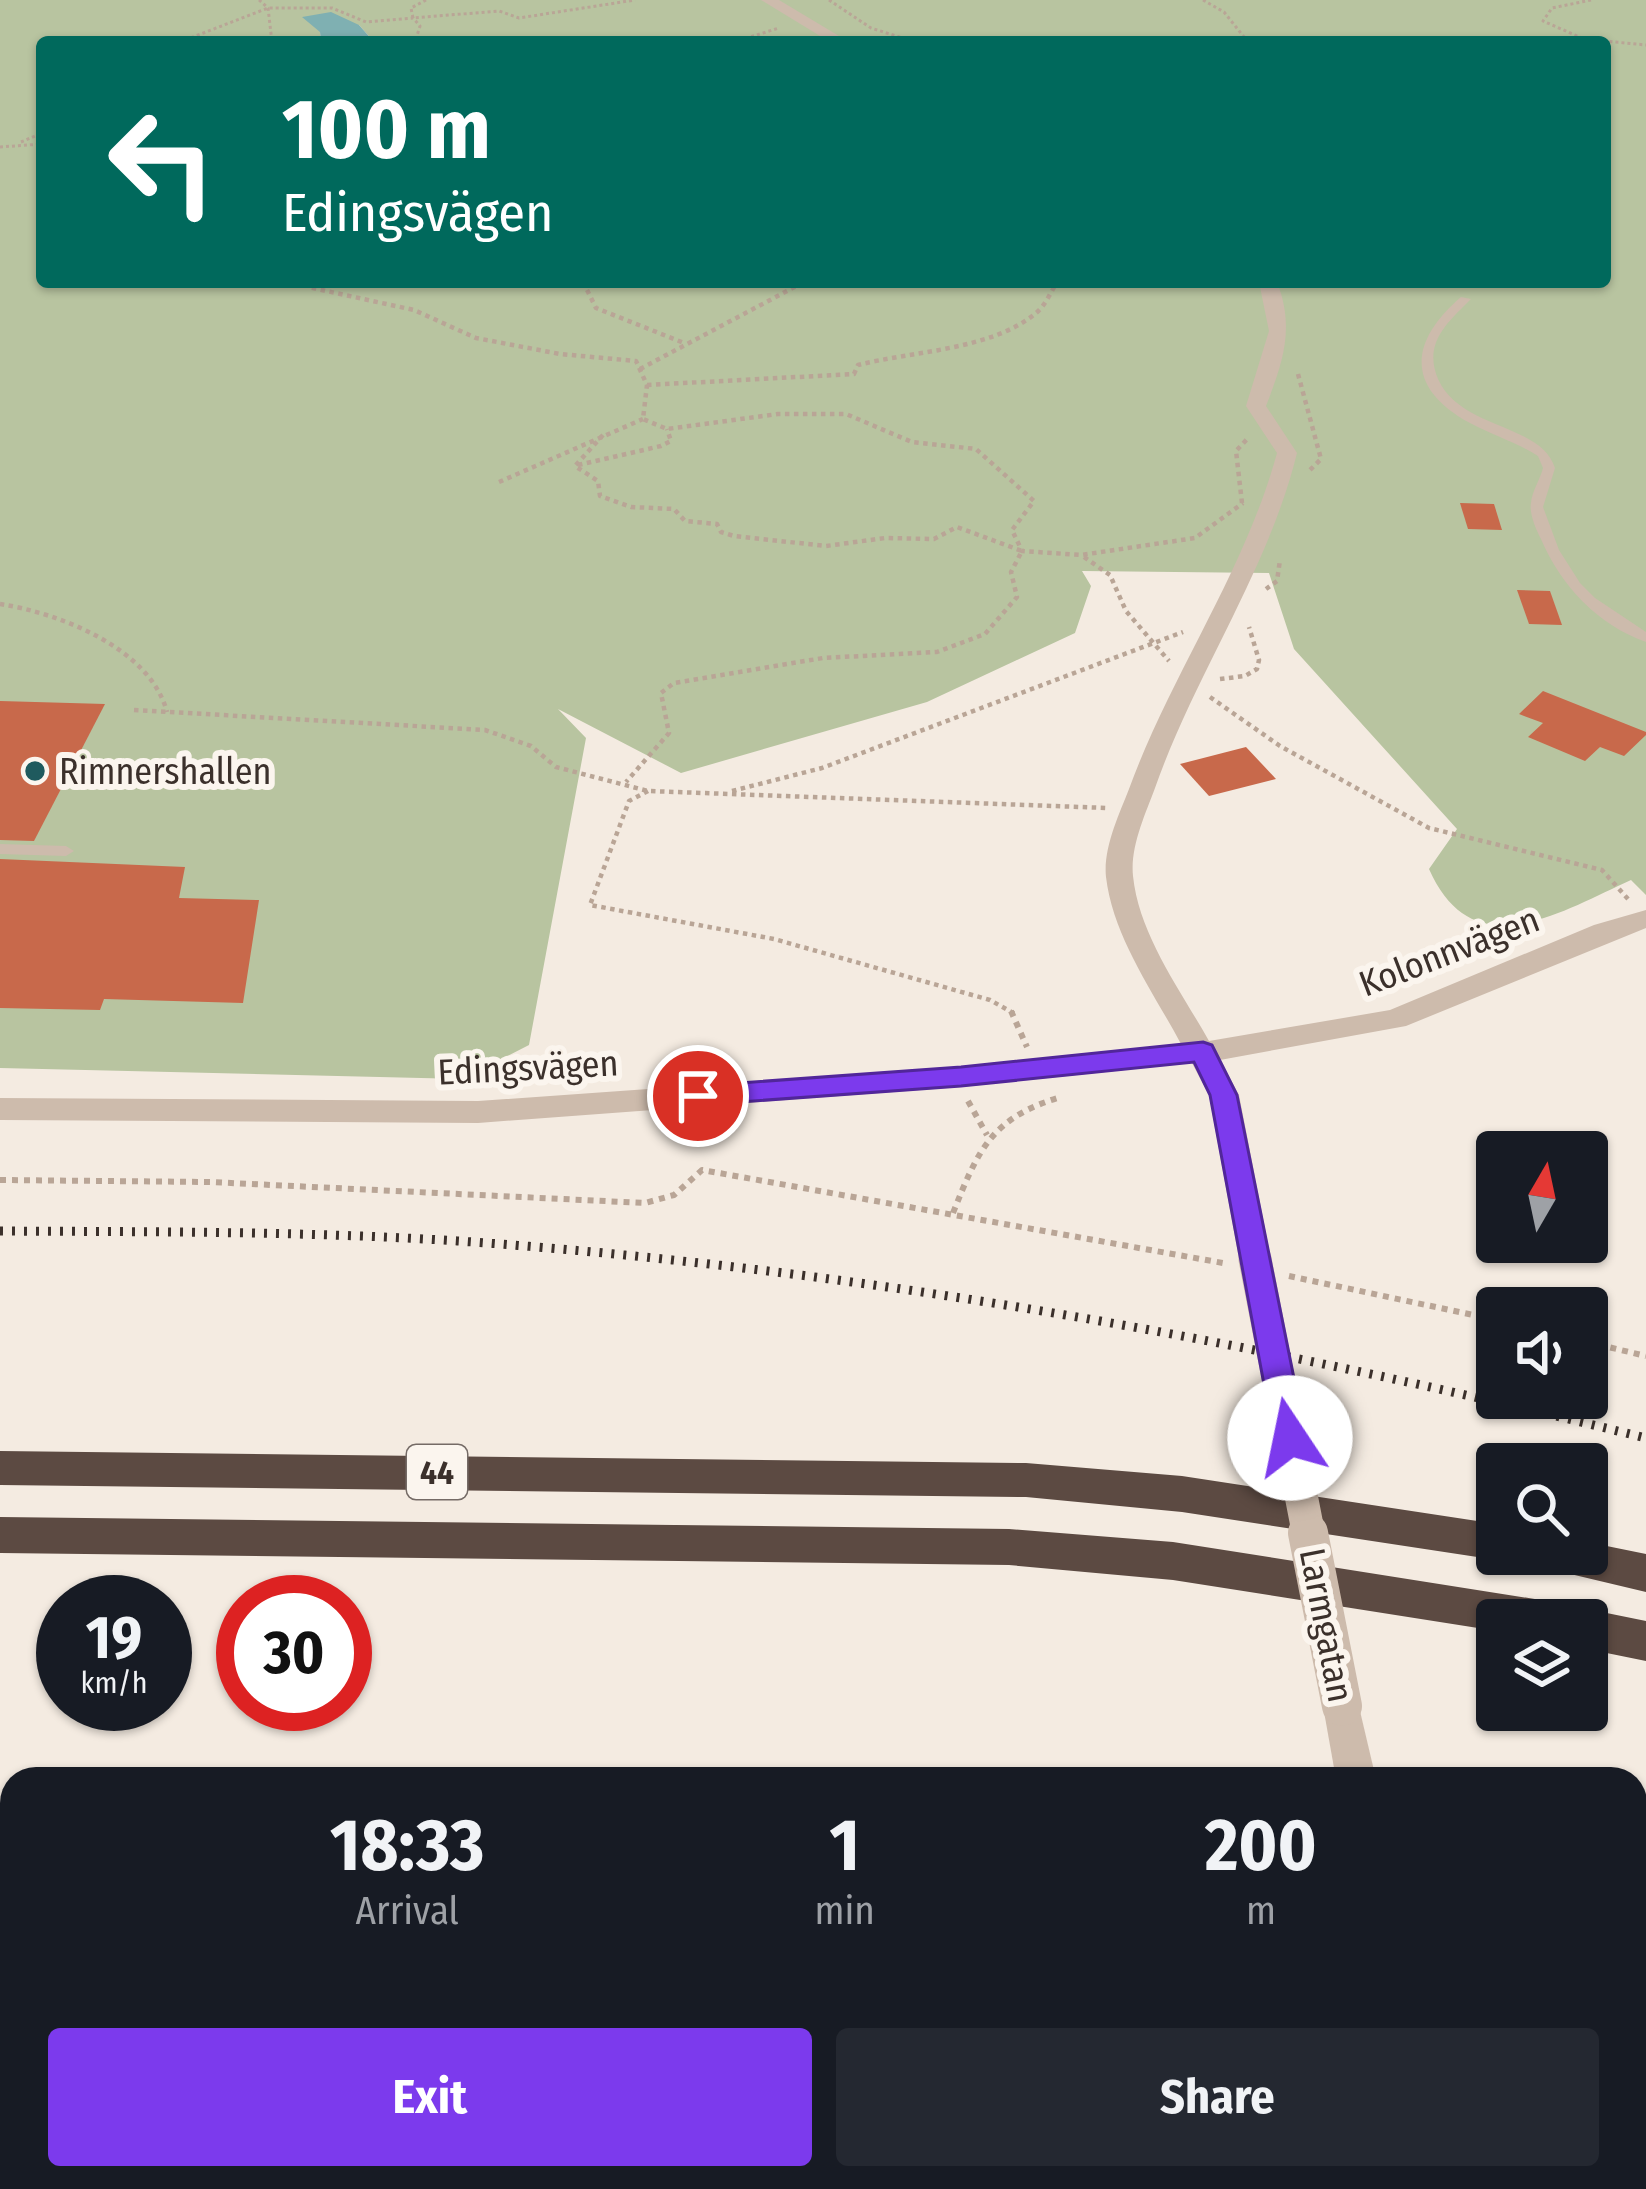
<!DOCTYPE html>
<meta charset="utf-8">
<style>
:root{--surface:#171b24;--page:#242831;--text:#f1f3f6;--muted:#9ea1a6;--accent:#7c3aed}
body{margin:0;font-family:"Fira Sans Condensed",sans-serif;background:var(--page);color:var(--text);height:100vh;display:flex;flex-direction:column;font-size:45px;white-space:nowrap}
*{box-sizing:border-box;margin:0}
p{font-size:39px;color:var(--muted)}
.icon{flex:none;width:66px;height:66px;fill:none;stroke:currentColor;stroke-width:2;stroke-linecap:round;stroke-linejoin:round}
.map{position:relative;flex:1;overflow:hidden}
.sheet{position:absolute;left:0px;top:1767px;width:1647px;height:423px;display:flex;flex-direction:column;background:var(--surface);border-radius:36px 36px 0 0;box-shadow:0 3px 9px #0004}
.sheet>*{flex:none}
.hud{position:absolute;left:36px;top:36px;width:1575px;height:252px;border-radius:12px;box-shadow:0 3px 9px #0004;background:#00695c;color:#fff;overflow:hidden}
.needle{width:78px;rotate:9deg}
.buttons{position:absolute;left:1476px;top:1131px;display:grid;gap:24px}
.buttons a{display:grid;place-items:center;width:132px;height:132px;border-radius:12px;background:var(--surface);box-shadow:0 3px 9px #0004;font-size:60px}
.speed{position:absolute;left:36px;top:1575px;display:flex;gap:24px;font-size:60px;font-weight:700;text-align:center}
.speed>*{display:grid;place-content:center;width:156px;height:156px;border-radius:50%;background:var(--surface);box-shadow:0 3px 9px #0004;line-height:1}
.speed small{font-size:30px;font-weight:400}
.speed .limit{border:18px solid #d22;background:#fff;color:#111}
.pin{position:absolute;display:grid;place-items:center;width:102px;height:102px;color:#fff;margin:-51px;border:6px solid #fff;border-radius:50%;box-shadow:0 3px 12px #0007}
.me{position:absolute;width:132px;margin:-66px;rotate:349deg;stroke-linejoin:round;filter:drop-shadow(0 0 9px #0008)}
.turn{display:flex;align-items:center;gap:42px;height:252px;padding:0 48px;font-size:54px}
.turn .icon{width:156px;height:156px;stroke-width:2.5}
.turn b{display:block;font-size:84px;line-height:102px}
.eta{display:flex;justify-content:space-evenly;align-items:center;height:204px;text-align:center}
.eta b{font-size:72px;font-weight:700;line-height:84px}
.primary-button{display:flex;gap:24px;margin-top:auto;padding:24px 48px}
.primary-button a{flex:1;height:138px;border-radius:12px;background:var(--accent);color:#fff;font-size:48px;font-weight:700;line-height:138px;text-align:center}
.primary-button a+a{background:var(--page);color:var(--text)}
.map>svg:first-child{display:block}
.green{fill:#b8c4a0;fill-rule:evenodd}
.water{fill:#7fb0b2}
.building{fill:#c8694b}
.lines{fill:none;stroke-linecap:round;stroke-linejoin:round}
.path-far3{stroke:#b9a596;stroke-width:3;stroke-dasharray:3 3;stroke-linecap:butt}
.path-far2{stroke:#b9a596;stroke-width:4.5;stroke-dasharray:4.5 4.5;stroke-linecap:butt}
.path-far1{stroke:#b9a596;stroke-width:6;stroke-dasharray:6 6;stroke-linecap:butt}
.path{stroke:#b9a596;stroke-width:8;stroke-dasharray:8 8;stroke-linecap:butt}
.service{fill:#cdbbac;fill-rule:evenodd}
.minor{fill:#cdbbac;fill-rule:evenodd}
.motorway{fill:#5c4a42;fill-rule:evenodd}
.rail{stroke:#3b302b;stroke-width:9;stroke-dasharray:3 9;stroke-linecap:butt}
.minor-bridge-far1{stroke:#cdbbac;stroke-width:33}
.minor-bridge{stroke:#cdbbac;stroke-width:40}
.route{fill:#7c3aed;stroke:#51269a;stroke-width:3}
.poi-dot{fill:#1f5a5e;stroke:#fbf5ee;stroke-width:4.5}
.labels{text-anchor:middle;stroke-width:12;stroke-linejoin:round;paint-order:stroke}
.shield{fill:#fbf5ee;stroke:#756b66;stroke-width:3}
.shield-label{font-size:33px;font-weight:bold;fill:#3b302b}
.poi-label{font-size:36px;fill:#3b302b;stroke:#fbf5ee;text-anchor:start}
.street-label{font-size:36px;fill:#3b302b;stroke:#fbf5ee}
</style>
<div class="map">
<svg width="1646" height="2189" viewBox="0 0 1646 2189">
<rect width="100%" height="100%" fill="#f4ebe1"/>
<!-- green -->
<path class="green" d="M0,0H1646V895L1631,880C1560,912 1473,969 1429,869L1457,829L1294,649L1269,573L1082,571L1091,586L1075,633L927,702L681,773L558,709L586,738L529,1045L463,1079L0,1068ZM359,25L374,42H1605V282H42V42H321L320,32Z"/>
<!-- water -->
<path class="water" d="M331,12L359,25L374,42H321L320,32L302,17Z"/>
<!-- building -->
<g class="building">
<path d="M1460,503L1494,504L1502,530L1468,529Z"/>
<path d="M1517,590L1550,591L1562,625L1529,624Z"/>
<path d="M1543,691L1646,732V735L1624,756L1600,747L1585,761L1528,737L1543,723L1519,714Z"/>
<path d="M0,701L105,704L34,841L0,840Z"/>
<path d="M1246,747L1276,779L1209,796L1180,764Z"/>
<path d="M0,859L185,867L179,898L259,900L243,1003L104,999L100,1010L0,1008Z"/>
</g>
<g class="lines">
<!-- path-far3 -->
<g class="path-far3">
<path d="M259,0L268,8L272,42"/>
<path d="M426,0L411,8L413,18L499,11L519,18L635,0"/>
<path d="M829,0L871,28L915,42"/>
<path d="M1203,0L1224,12L1248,42"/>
<path d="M1591,0L1552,8L1543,21L1584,39L1646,45"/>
<path d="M180,42L268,8H332L366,22L413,18L420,26L415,42"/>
<path d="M734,42L779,28"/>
<path d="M21,142L42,133"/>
<path d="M0,147L42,144"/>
</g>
<!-- path-far2 -->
<g class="path-far2">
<path d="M307,282L308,287L414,310L476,338L560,354L636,361L647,385L643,419L667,429L778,414H846L912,442L976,449L1034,501L1012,530L1022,551L1081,555L1195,538L1243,503"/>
<path d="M583,282L596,308L684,343"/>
<path d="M640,369L804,282"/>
<path d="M1298,374L1321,459L1309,471"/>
<path d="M647,385L854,374L858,365C913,351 992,350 1036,313C1045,306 1051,292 1057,282"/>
<path d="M603,435L575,466L598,481L600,496L631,507L674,509L685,521L717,524L721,532L734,536L826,546L885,538L934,539L957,527L1022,551L1011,572L1017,597L985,634L937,652L823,658L674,683L661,693L669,733L626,782"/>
<path d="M578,465L661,446L671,441L667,429"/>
<path d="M499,482L643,419"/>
<path d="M1242,503L1236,451L1249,437"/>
<path d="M1084,557L1110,575L1126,611L1169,661"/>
<path d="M1266,589L1277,581L1280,560"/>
<path d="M0,604C59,613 150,648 167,712"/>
<path d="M1220,679L1245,676L1257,669L1259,660L1249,627"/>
<path d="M1210,697L1280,746L1429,828L1602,870L1628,899"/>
<path d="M134,710L485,730L531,746L556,767L648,791L1107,808"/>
<path d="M648,791L629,801L590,905L774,939L990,1000L1015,1014"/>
<path d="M732,791L822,768L1183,632"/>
</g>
<!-- path-far1 -->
<g class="path-far1">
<path d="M1011,1011L1027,1047"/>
<path d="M968,1101L987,1135"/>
<path d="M0,1180L210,1182L645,1203L674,1195L702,1170L1223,1263"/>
<path d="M953,1213C978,1150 992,1117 1061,1097"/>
<path d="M1289,1276L1497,1320"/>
<path d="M1587,1342L1646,1356"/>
</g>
<!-- path -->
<path class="path" d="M1370,2178V2189"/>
<!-- service -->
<g class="service">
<path d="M1461,297L1471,299C1447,323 1423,343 1438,379C1461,430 1541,423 1555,468L1543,507L1559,550L1580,583L1595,598L1646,632V642C1598,625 1561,586 1541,539C1536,529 1529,514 1531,503C1532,491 1540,480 1543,468L1538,456C1516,442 1492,435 1470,423C1404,387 1410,341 1461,297Z"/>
<path d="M0,844L66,846L74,851L66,856L0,854Z"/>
</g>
<!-- minor -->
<g class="minor">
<path d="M761,0H779L849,42H830Z"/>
<path d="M1259,282H1277C1295,328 1283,362 1266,406L1297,453C1268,571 1195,674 1155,788C1145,815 1130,847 1133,876C1139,935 1181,991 1209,1041L1390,1010L1594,925L1646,910V928L1406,1026L1220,1060L1239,1095L1271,1259L1266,1268H1244L1239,1259L1209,1095L1192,1063L961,1087L478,1123L0,1120V1098L478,1101L961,1067L1181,1044C1154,993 1113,937 1106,877C1103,848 1119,815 1129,789C1171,674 1245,571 1277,453L1246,406L1269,331Z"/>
<path d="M1342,1689L1356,1694L1376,1779H1336L1323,1706L1328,1694Z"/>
<rect x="1394" y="2178" width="46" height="11"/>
</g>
<!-- motorway -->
<g class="motorway">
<path d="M0,1451L1026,1463L1182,1476L1497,1524V1554H1513L1497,1560L1182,1512L1026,1497L0,1485Z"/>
<path d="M0,1517L1009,1529L1173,1542L1547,1601L1563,1606L1569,1619L1587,1609L1646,1621V1661L1587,1649V1620H1497V1631L1173,1580L1009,1565L0,1553Z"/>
<path d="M1587,1542L1646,1554V1592L1541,1567L1534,1554H1587Z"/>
</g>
<!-- rail -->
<path class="rail" d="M0,1231C167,1232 334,1231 500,1244C888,1274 1269,1344 1646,1438"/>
<!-- minor-bridge-far1 -->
<path class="minor-bridge-far1" d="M1255,1259L1309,1536"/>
<!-- minor-bridge -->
<path class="minor-bridge" d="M1308,1533L1342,1706"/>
</g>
<!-- route -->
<path class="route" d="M1203,1042L1212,1045L1237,1095L1306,1438L1301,1447L1290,1451L1278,1447L1274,1438L1210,1095L1194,1062L961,1086L698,1105L684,1096L698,1086L961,1067Z"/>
<!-- markers -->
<circle class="poi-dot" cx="35" cy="771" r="12"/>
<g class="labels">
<!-- shield labels -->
<rect class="shield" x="407" y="1445" width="60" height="54" rx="9"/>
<g class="shield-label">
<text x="437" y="1484">44</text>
</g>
<!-- poi labels -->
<g class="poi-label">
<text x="59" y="784">Rimnershallen</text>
</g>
<!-- street labels -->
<g class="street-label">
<text transform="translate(1449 951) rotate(-21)" y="13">Kolonnvägen</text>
<text transform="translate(528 1067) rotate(-3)" y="13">Edingsvägen</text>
<text transform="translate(1327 1625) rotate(79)" y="13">Larmgatan</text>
</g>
</g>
</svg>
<div class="buttons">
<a><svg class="needle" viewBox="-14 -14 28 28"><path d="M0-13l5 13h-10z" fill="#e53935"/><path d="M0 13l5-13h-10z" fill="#9ea1a6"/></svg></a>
<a><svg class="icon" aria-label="sound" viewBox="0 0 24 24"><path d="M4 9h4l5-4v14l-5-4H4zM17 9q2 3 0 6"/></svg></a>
<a><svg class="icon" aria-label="search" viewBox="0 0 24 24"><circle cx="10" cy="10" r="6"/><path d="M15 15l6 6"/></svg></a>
<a><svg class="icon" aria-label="layers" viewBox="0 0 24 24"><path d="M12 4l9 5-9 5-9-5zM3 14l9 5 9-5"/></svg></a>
</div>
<div class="speed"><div>19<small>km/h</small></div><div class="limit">30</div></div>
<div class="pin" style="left:698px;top:1096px;background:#d93025"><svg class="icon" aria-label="arrive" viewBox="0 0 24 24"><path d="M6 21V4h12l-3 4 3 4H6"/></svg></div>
<svg class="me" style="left:1290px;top:1438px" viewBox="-20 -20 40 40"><circle r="19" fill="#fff"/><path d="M0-13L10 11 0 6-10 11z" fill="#7c3aed"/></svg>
<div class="hud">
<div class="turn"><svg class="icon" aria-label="left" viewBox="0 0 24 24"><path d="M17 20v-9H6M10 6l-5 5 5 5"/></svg><div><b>100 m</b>Edingsvägen</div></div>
</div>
<section class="sheet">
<div class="eta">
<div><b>18:33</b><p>Arrival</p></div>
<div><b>1</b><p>min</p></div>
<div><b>200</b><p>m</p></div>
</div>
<div class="primary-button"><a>Exit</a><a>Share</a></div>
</section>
</div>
